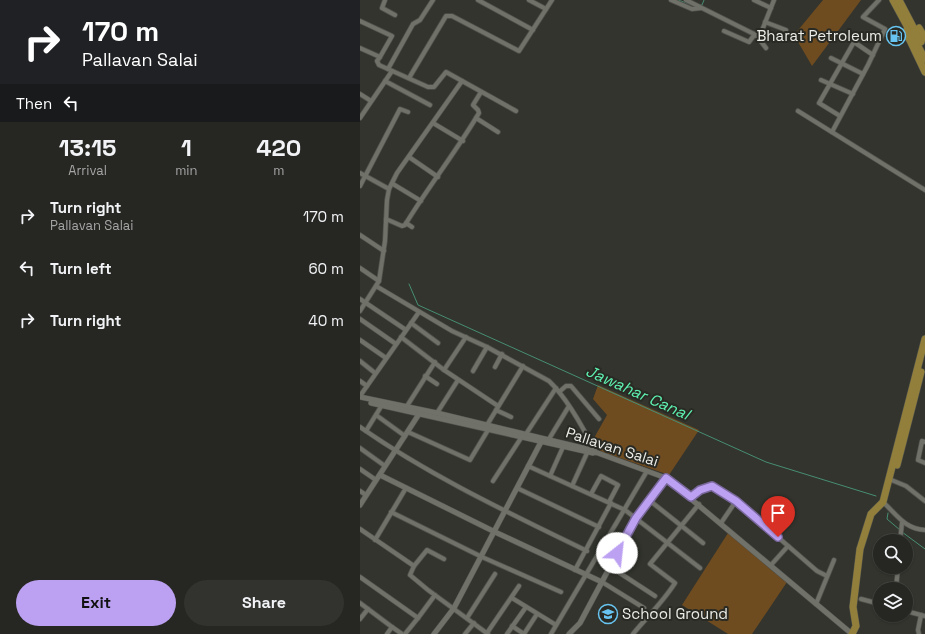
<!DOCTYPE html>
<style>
:root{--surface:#262722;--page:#32332f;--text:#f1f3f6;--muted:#a4a5a5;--line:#424440;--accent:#bca0f2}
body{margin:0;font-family:"Space Grotesk",sans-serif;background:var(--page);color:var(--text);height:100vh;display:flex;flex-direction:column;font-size:15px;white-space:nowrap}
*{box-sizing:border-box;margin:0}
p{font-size:13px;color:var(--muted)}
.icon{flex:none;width:22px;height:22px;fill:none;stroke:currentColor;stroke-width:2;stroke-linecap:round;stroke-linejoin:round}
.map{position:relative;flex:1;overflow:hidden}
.details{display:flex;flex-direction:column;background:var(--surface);width:360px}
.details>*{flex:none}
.guide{background:#202124;color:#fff;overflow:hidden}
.buttons{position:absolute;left:513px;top:534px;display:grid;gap:8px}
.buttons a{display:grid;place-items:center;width:40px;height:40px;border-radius:50%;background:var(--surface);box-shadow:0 1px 3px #0004,0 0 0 1px var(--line);font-size:20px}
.pin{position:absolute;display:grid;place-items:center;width:34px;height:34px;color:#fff;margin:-41px -17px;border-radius:50% 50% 50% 0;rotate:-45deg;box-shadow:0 0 4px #0007}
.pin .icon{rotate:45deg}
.me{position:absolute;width:44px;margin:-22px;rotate:29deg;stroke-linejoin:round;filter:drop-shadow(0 0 3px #0008)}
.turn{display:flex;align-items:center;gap:14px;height:84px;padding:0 16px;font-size:18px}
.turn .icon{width:52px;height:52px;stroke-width:2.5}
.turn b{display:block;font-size:28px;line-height:34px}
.then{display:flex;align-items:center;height:38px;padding:0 16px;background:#0003;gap:8px;font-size:15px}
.eta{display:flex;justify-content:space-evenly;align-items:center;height:68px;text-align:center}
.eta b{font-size:24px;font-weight:700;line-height:28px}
.cta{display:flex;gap:8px;margin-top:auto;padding:8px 16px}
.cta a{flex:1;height:46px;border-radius:24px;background:var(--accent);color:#111;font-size:16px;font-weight:700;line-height:46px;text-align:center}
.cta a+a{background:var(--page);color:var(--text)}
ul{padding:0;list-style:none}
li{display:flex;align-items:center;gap:12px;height:52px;padding:0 16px}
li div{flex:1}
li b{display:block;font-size:15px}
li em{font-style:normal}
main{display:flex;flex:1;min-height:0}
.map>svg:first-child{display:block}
.green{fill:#6f4b20}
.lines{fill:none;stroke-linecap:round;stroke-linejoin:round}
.stream{stroke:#478e74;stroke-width:1}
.minor-casing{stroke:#51524c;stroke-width:5.5}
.tertiary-casing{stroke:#51524c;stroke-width:6}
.primary-casing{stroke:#51524c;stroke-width:8}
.minor{stroke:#707169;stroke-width:4}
.tertiary{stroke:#707169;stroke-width:5}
.primary{stroke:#927f3b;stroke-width:7}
.route-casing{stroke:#7a689d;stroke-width:10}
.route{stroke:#bca0f2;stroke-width:7}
.labels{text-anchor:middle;stroke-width:4;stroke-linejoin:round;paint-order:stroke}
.poi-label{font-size:15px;fill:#ecede8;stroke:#292a23;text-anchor:end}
.street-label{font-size:15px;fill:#ecede8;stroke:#292a23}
.water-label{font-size:16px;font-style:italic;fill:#5ef0b0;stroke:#292a23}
</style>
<main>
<section class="details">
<div class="guide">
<div class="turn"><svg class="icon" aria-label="right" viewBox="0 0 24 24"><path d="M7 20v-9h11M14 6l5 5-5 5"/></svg><div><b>170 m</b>Pallavan Salai</div></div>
<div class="then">Then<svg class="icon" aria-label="left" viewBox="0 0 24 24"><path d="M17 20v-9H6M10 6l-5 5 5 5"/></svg></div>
</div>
<div class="eta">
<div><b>13:15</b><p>Arrival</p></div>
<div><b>1</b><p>min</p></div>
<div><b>420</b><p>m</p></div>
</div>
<ul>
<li><svg class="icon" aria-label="right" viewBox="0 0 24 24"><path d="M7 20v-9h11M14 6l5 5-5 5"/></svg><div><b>Turn right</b><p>Pallavan Salai</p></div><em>170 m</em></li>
<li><svg class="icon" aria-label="left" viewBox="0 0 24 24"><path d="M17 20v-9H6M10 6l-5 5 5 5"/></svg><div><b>Turn left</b></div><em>60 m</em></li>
<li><svg class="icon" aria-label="right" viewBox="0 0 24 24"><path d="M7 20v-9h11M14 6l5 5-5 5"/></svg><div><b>Turn right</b></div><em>40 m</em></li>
</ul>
<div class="cta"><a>Exit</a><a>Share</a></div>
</section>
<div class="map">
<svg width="565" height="634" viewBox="0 0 565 634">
<rect width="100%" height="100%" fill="#32342d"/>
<!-- green -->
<g class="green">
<path d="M463,0H501L452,66L434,35Z"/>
<path d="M238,385L339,430L309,475L240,451L234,438L247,415L233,399Z"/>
<path d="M368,533L427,582L392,634H368L322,605Z"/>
</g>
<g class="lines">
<!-- stream -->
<g class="stream">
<path d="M318,0L335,6"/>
<path d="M340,5H342L344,0"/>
<path d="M49,284L58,305L406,462L516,496"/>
<path d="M528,513L527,519L540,530"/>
<path d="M542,532L565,549"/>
</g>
<!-- minor casing -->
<g class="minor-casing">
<g id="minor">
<path d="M25,0L22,8L35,15"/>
<path d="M118,0L173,30"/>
<path d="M169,0L186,9"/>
<path d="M311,0L332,9L341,8"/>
<path d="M326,0L396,35L406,48"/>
<path d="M394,0L411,8"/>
<path d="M0,21L32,36L20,57"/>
<path d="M405,22L426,30"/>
<path d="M364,31L389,42L395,34"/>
<path d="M396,35L401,33L414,0"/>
<path d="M0,48L20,57L17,61L19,65L68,87H74L86,72L156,111"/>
<path d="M471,58L503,74"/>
<path d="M28,69L53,24L60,20L73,0"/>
<path d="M49,78L86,16H92L159,51L192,0"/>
<path d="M461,80L493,94"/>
<path d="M25,81L70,105"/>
<path d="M0,94L11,101"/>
<path d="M438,111L565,190"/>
<path d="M480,116L459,103L494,42L513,55"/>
<path d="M0,118L32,71"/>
<path d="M116,118L138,132"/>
<path d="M73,123L103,141"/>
<path d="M472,132L508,65L525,29L503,17L519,0"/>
<path d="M49,157L78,177"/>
<path d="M0,173L29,189"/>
<path d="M33,184L61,201"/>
<path d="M0,186L40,109L48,112"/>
<path d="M26,219L42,226L45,225C68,187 96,152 119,113L118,110L113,105L121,92"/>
<path d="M46,223L52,227"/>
<path d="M0,235L24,251"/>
<path d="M0,268L19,281"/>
<path d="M16,286L92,331L127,347L189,381C207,398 225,431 236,453"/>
<path d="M0,299L46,330"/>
<path d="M0,311L19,281L25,241L27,200L29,189L37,173L102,81"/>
<path d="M0,319L36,344"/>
<path d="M51,323L78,343"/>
<path d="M41,337L84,370L138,406"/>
<path d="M0,340L26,358"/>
<path d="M0,361L15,373"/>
<path d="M135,367L142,354"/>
<path d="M84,370L106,337"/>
<path d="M113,371L127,347"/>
<path d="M65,376L77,384"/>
<path d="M0,381L7,386"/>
<path d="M199,392L206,386H211L239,419"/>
<path d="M0,396L59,312"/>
<path d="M47,406L75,362"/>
<path d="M136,410L151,417"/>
<path d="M77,413L98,380"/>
<path d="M16,415L45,436"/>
<path d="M127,425L163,366"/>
<path d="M0,427C70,476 149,513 227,551"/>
<path d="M6,431L22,405"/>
<path d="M48,432L110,460L128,430"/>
<path d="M166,434L196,388"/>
<path d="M189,439L209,406"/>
<path d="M565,442L562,441L558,460L565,463"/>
<path d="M0,448L25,466"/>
<path d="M168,466L265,510L340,568"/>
<path d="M0,469L16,480"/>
<path d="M190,476L203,447"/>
<path d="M529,479L546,486L565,501"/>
<path d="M133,481L161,438"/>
<path d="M212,486L227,453"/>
<path d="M157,488L239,527"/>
<path d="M0,491L6,495"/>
<path d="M231,494L241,476L258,485L249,502"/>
<path d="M331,497L340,490L352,486L376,501L457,571L467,576"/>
<path d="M289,500L343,543"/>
<path d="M523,502C537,515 545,529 565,530"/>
<path d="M31,512L122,557L201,592"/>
<path d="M361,523L376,501"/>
<path d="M0,529L54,566L50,575L68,590L128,634"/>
<path d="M15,540L46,488"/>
<path d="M540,541L542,523"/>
<path d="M411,565L428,546"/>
<path d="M54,566L67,550L84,559"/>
<path d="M249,566L295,596"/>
<path d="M215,570L251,503"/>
<path d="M0,577L58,618L45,634"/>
<path d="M242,582L284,608"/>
<path d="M536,589L538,567"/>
<path d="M152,598L196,625"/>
<path d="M501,599L520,604"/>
<path d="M0,603L32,627L27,634"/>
<path d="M456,604L474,560"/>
<path d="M546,611L565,616"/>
<path d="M58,618L75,595"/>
<path d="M107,618L135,574"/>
<path d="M0,619L8,609"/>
<path d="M152,626L164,634"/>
<path d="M32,627L42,634"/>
<path d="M127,633L159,586"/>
<path d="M105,634L114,623"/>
<path d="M147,634L166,607"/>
<path d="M164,634L177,614"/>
<path d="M191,634L287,471"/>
<path d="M273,634C287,617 303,602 315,583L290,564L339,504"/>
<path d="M559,634L558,630L561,615"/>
</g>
</g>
<!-- tertiary casing -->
<g class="tertiary-casing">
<g id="tertiary">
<path d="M0,397L77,413L227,449L306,478L492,634"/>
<path d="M11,403L233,453"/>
<path d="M20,475L135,532L242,582"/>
<path d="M0,505L59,414"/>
<path d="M74,634L94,608L181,442"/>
<path d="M209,634L220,623L276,518L306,478"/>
</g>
</g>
<!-- primary casing -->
<g class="primary-casing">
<g id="primary">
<path d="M533,0L565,59"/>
<path d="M539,0L561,42"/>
<path d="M559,28L565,38"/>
<path d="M547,30L546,32L565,72"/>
<path d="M537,465L561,372"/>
<path d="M492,634L496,626L493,607L500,549L511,514L523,502L565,339"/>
</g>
</g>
<!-- minor -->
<use href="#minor" class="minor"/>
<!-- tertiary -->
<use href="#tertiary" class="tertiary"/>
<!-- primary -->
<use href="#primary" class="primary"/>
</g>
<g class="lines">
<!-- route casing -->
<g class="route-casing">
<path id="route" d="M257,553L276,518L306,478L331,497L340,490L352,486L376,501L418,537"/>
</g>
<!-- route -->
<use href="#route" class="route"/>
</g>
<!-- icons -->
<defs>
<g id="fuel-ring" transform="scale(1)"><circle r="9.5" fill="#292a23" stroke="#68c4f0" stroke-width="1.5"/><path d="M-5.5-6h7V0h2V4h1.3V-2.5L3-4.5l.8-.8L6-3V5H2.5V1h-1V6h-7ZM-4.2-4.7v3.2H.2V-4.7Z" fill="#68c4f0"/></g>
<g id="school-ring" transform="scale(1)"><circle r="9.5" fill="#292a23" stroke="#68c4f0" stroke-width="1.5"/><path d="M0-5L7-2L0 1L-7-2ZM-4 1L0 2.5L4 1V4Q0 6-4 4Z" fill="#68c4f0"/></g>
</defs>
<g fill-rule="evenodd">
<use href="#fuel-ring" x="536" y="36"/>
<use href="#school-ring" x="248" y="614"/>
</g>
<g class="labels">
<!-- poi labels -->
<g class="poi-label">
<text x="522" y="41">Bharat Petroleum</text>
<text x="262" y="619" text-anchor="start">School Ground</text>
</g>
<!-- street labels -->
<g class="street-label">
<text transform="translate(252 447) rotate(18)" y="5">Pallavan Salai</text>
</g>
<!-- water labels -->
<g class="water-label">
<text transform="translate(278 392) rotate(24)" y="6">Jawahar Canal</text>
</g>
</g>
</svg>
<div class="buttons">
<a><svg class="icon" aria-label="search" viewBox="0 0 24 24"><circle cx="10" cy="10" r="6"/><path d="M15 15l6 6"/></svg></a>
<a><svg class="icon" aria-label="layers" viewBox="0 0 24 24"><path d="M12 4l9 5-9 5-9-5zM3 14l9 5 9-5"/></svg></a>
</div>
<div class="pin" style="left:418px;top:537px;background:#d93025"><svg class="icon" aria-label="arrive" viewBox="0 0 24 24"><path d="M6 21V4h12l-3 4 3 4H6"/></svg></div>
<svg class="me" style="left:257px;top:553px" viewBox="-20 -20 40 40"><circle r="19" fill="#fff"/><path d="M0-13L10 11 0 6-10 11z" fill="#bca0f2"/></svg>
</div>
</main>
